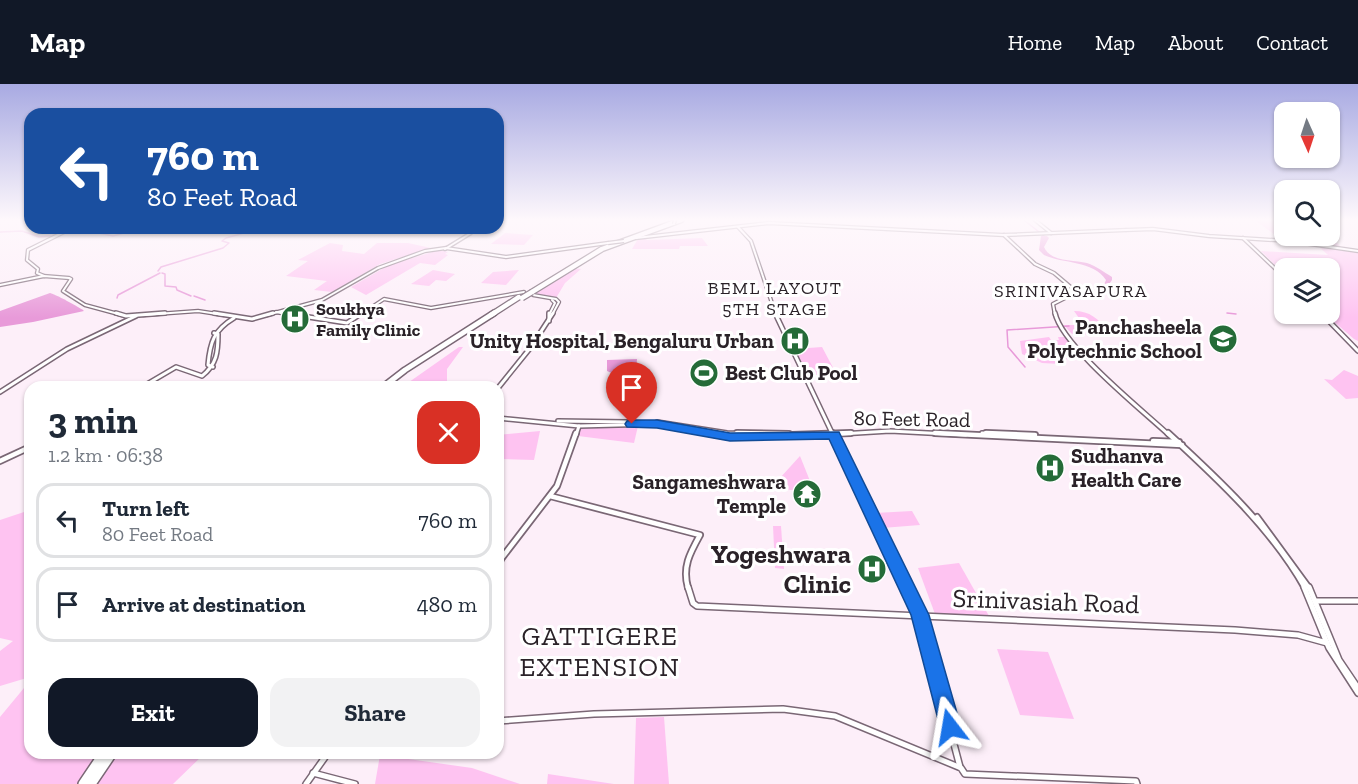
<!DOCTYPE html>
<meta charset="utf-8">
<style>
:root{--surface:#fff;--page:#f2f2f3;--text:#1f2937;--muted:#747a83;--line:#e0e1e3;--accent:#111827}
body{margin:0;font-family:"Zilla Slab",serif;background:var(--page);color:var(--text);height:100vh;display:flex;flex-direction:column;font-size:22px;white-space:nowrap}
*{box-sizing:border-box;margin:0}
p{font-size:20px;color:var(--muted)}
.icon{flex:none;width:33px;height:33px;fill:none;stroke:currentColor;stroke-width:2;stroke-linecap:round;stroke-linejoin:round}
.map{position:relative;flex:1;overflow:hidden}
.sheet{position:absolute;left:24px;top:297px;width:480px;height:378px;display:flex;flex-direction:column;background:var(--surface);border-radius:18px;box-shadow:0 2px 4px #0004}
.sheet>*{flex:none}
.hud{position:absolute;left:24px;top:24px;width:480px;height:126px;border-radius:18px;box-shadow:0 2px 4px #0004;background:#1a4fa0;color:#fff;overflow:hidden}
.needle{width:39px;rotate:177deg}
.tools{position:absolute;left:1274px;top:18px;display:grid;gap:12px}
.tools a{display:grid;place-items:center;width:66px;height:66px;border-radius:12px;background:var(--surface);box-shadow:0 2px 4px #0004;font-size:30px}
.pin{position:absolute;display:grid;place-items:center;width:51px;height:51px;color:#fff;margin:-62px -26px;border-radius:50% 50% 50% 0;rotate:-45deg;box-shadow:0 0 6px #0007}
.pin .icon{rotate:45deg}
.me{position:absolute;width:66px;margin:-33px;rotate:346deg;stroke-linejoin:round;filter:drop-shadow(0 0 4px #0008)}
.turn{display:flex;align-items:center;gap:21px;height:126px;padding:0 24px;font-size:27px}
.turn .icon{width:78px;height:78px;stroke-width:2.5}
.turn b{display:block;font-size:42px;line-height:51px}
.round{display:grid;place-items:center;flex:none;width:63px;height:63px;border-radius:18px;background:var(--page)}
.headline{display:flex;align-items:center;justify-content:space-between;height:102px;padding:0 24px}
h1{font-size:36px;font-weight:800;line-height:45px}
.button{display:flex;gap:12px;margin-top:auto;padding:12px 24px}
.button a{flex:1;height:69px;border-radius:18px;background:var(--accent);color:#fff;font-size:24px;font-weight:800;line-height:69px;text-align:center}
.button a+a{background:var(--page);color:var(--text)}
ul{padding:0;list-style:none}
li{display:flex;align-items:center;gap:18px;height:75px;margin:0 12px 9px;padding:0 12px;border:3px solid var(--line);border-radius:18px}
li div{flex:1}
li b{display:block;font-size:22px}
li em{font-style:normal}
header{display:flex;align-items:center;gap:36px;box-sizing:border-box;height:84px;padding:0 30px;background:var(--accent);color:#fff}
header strong{font-size:28px}
nav{display:flex;gap:33px;margin-inline-start:auto;font-size:21px}
.map>svg:first-child{display:block}
.green{fill:#fec3f1}
.water{fill:#e89ad9}
.lines{fill:none;stroke-linecap:round;stroke-linejoin:round}
.stream{stroke:#e89ad9;stroke-width:1.5}
.secondary-far3-casing{stroke:#7a6775;stroke-width:4.5}
.secondary-far2-casing{stroke:#7a6775;stroke-width:6}
.secondary-far1-casing{stroke:#7a6775;stroke-width:8}
.secondary-casing{stroke:#7a6775;stroke-width:8}
.highway-far2-casing{stroke:#7a6775;stroke-width:7}
.highway-far1-casing{stroke:#7a6775;stroke-width:8}
.highway-casing{stroke:#7a6775;stroke-width:12}
.secondary-far3{stroke:#fff;stroke-width:2}
.secondary-far2{stroke:#fff;stroke-width:3}
.secondary-far1{stroke:#fff;stroke-width:4.5}
.secondary{stroke:#fff;stroke-width:5}
.highway-far2{stroke:#fff;stroke-width:4.5}
.highway-far1{stroke:#fff;stroke-width:5}
.highway{stroke:#fff;stroke-width:9}
.secondary-bridge-casing{stroke:#7a6775;stroke-width:4.5;stroke-linecap:butt}
.highway-bridge-casing{stroke:#7a6775;stroke-width:7;stroke-linecap:butt}
.secondary-bridge{stroke:#fff;stroke-width:2}
.highway-bridge{stroke:#fff;stroke-width:4.5}
.route{fill:#1a73e8;stroke:#114b97;stroke-width:1.5}
.labels{text-anchor:middle;stroke-width:6;stroke-linejoin:round;paint-order:stroke}
.far-neighbourhood-label{font-size:18px;letter-spacing:1.5px;fill:#2a2228;stroke:#fff}
.far-poi-label{font-size:18px;font-weight:bold;fill:#2a2228;stroke:#fff;text-anchor:start}
.poi-label{font-size:21px;font-weight:bold;fill:#2a2228;stroke:#fff;text-anchor:end}
.street-label{font-size:21px;fill:#2a2228;stroke:#fff}
.near-poi-label{font-size:26px;font-weight:bold;fill:#2a2228;stroke:#fff;text-anchor:end}
.near-street-label{font-size:26px;fill:#2a2228;stroke:#fff}
.near-neighbourhood-label{font-size:27px;letter-spacing:1.5px;fill:#2a2228;stroke:#fff}
</style>
<header>
<strong>Map</strong>
<nav><a>Home</a><a>Map</a><a>About</a><a>Contact</a></nav>
</header>
<div class="map">
<svg width="1358" height="700" viewBox="0 0 1358 700">
<rect width="100%" height="100%" fill="#fdeff9"/>
<!-- green -->
<g class="green">
<path d="M1256,137H1284V152L1329,151L1342,164L1282,156Z"/>
<path d="M505,149L533,151L524,161L491,160Z"/>
<path d="M645,154L647,156L702,154L708,162H680L679,165H632L638,155Z"/>
<path d="M330,159L343,161L342,167L364,170L377,159H408L431,164L380,180L332,208L314,206L327,197L286,192L308,177L298,176Z"/>
<path d="M1319,163L1358,168V257L1354,255L1325,230H1329V184H1284V190L1261,167L1328,171Z"/>
<path d="M439,166L448,168L445,170L448,171L435,181L420,179L366,211L351,203L389,181Z"/>
<path d="M573,184L581,185L565,199L556,214L535,210Z"/>
<path d="M433,186L455,190L446,197L436,196L429,202L411,200Z"/>
<path d="M519,186L506,201L481,199L493,188Z"/>
<path d="M1074,227C1090,227 1098,235 1108,246L1106,251L1072,250L1064,241H1084Z"/>
<path d="M1049,253L1051,256H1059L1058,253H1067L1087,276L1059,275L1061,280L1042,279L1022,270L1020,257Z"/>
<path d="M459,263H463L447,285V303H402Z"/>
<path d="M822,263L838,293L810,296L795,265Z"/>
<path d="M1344,286L1358,292V314L1346,315L1324,295L1332,296Z"/>
<path d="M638,342L634,359L578,352L580,344Z"/>
<path d="M540,347L534,376L498,375V351Z"/>
<path d="M800,372L814,407L770,405Z"/>
<path d="M30,426V593L0,602V567L13,557L0,554V436Z"/>
<path d="M912,427L920,441L882,444L875,429Z"/>
<path d="M773,442H781L784,485L775,484Z"/>
<path d="M959,479L989,532L935,530L918,484Z"/>
<path d="M997,565L1048,568L1074,635L1020,631Z"/>
<path d="M30,602V669H98L78,700H0V633L24,604Z"/>
<path d="M664,633L669,700H634L636,634Z"/>
<path d="M119,669H205L173,700H97Z"/>
<path d="M380,671L472,684L520,700H375Z"/>
<path d="M548,690L614,700H547Z"/>
</g>
<!-- water -->
<g class="water">
<path d="M1041,152H1047L1049,154L1044,163C1050,178 1074,176 1087,179C1096,182 1104,188 1112,193V196L1107,203H1103L1106,196C1093,176 1063,180 1044,171L1039,166Z"/>
<path d="M50,209C53,209 81,224 84,227L33,238L0,243V227Z"/>
<path d="M637,275L635,299L607,287V276Z"/>
</g>
<g class="lines">
<!-- stream -->
<g class="stream">
<path d="M1024,136L1044,152"/>
<path d="M75,144L113,152L143,144"/>
<path d="M345,144L346,147"/>
<path d="M0,148L22,147L39,153L51,152"/>
<path d="M53,150L69,144"/>
<path d="M158,187L161,183L223,164L229,159L222,157L226,154L262,144"/>
<path d="M162,189L165,190V202L176,203L177,206L191,212"/>
<path d="M1105,203L1114,209"/>
<path d="M194,212L205,216"/>
<path d="M117,214L118,211L160,189"/>
<path d="M1227,229L1236,230"/>
<path d="M1025,283L1008,263L1007,246L1069,242"/>
</g>
<!-- secondary-far3 casing -->
<g class="secondary-far3-casing">
<g id="secondary-far3">
<path d="M1035,136L1051,149"/>
<path d="M738,143L751,157L776,231"/>
<path d="M1126,146L1153,145L1209,152L1289,157L1358,167"/>
<path d="M1004,151L1035,180L1054,189L1073,205V210L1053,220L1055,231"/>
<path d="M636,154L769,139L1003,151L1126,146"/>
<path d="M1243,154L1284,193"/>
<path d="M445,165L471,149L473,144"/>
<path d="M44,192L37,189L38,185L27,176L28,166L72,144"/>
<path d="M0,201L44,192L69,194L71,195L63,207L85,221L122,231"/>
<path d="M533,211L556,215L559,218L552,231"/>
<path d="M276,228L291,231"/>
<path d="M143,231L198,227L224,231"/>
<path d="M267,231L322,216L378,184L425,167L446,164L506,173L608,159"/>
<path d="M360,231L384,215L431,224L524,208"/>
<path d="M549,231L555,219L552,216"/>
</g>
</g>
<!-- secondary-far2 casing -->
<g class="secondary-far2-casing">
<g id="secondary-far2">
<path d="M116,229L126,232L165,229"/>
<path d="M214,229L252,235L273,229"/>
<path d="M283,229L347,239L362,229"/>
<path d="M775,229L833,351"/>
<path d="M1055,229C1062,262 1142,326 1169,351"/>
<path d="M1322,230L1358,267"/>
<path d="M549,237V229"/>
<path d="M213,283L208,281C210,258 214,246 234,234"/>
<path d="M142,303L176,283L202,292C217,280 218,268 218,250L214,249"/>
<path d="M498,304L531,263L553,229"/>
<path d="M0,308L67,265L136,232"/>
<path d="M498,334L579,342L657,340L717,351"/>
<path d="M558,337L628,338"/>
<path d="M657,338L727,349L789,350"/>
<path d="M982,349L1026,351"/>
<path d="M576,351L579,342"/>
<path d="M824,351L890,347L966,351"/>
</g>
</g>
<!-- secondary-far1 casing -->
<g class="secondary-far1-casing">
<g id="secondary-far1">
<path d="M708,349L730,353L851,349"/>
<path d="M737,349L789,350"/>
<path d="M832,349L907,504"/>
<path d="M935,349L1182,361"/>
<path d="M986,349L1035,351"/>
<path d="M1168,349C1217,394 1272,445 1305,504"/>
<path d="M1153,357L1179,358"/>
<path d="M0,377L30,363"/>
<path d="M550,412L700,451C690,469 682,483 688,504"/>
<path d="M1257,433L1309,504"/>
<path d="M498,483L501,475L557,402L576,349"/>
</g>
</g>
<!-- secondary casing -->
<g class="secondary-casing">
<g id="secondary">
<path d="M688,503L693,519L697,522L1235,546L1298,551L1327,559"/>
<path d="M906,503L920,531L960,683"/>
<path d="M1304,503L1329,564L1358,609"/>
<path d="M1309,503L1339,576L1358,604"/>
<path d="M1315,517H1358"/>
<path d="M498,637L594,630L783,625L835,632L961,684L965,690L1136,697L1137,700"/>
<path d="M313,689L355,700"/>
<path d="M306,700L328,669"/>
</g>
</g>
<!-- highway-far2 casing -->
<g class="highway-far2-casing">
<g id="highway-far2">
<path d="M532,208L602,165L681,136"/>
<path d="M491,231L519,213"/>
</g>
</g>
<!-- highway-far1 casing -->
<g class="highway-far1-casing">
<path id="highway-far1" d="M383,303L405,286L494,229"/>
</g>
<!-- highway casing -->
<g class="highway-casing">
<g id="highway">
<path d="M83,700L104,669"/>
<path d="M91,700L112,669"/>
</g>
</g>
<!-- secondary-far3 -->
<use href="#secondary-far3" class="secondary-far3"/>
<!-- secondary-far2 -->
<use href="#secondary-far2" class="secondary-far2"/>
<!-- secondary-far1 -->
<use href="#secondary-far1" class="secondary-far1"/>
<!-- secondary -->
<use href="#secondary" class="secondary"/>
<!-- highway-far2 -->
<use href="#highway-far2" class="highway-far2"/>
<!-- highway-far1 -->
<use href="#highway-far1" class="highway-far1"/>
<!-- highway -->
<use href="#highway" class="highway"/>
<!-- secondary-bridge casing -->
<g class="secondary-bridge-casing">
<g id="secondary-bridge">
<path d="M674,140L675,136"/>
<path d="M608,159L624,157"/>
</g>
</g>
<!-- highway-bridge casing -->
<g class="highway-bridge-casing">
<path id="highway-bridge" d="M522,214L532,208"/>
</g>
<!-- secondary-bridge -->
<use href="#secondary-bridge" class="secondary-bridge"/>
<!-- highway-bridge -->
<use href="#highway-bridge" class="highway-bridge"/>
</g>
<!-- sky -->
<linearGradient id="sky" x2="0" y2="1"><stop stop-color="#a8aae2"/><stop offset="0.58" stop-color="#fef8fc"/><stop offset="1" stop-color="#fef8fc" stop-opacity="0"/></linearGradient>
<rect width="1358" height="234" fill="url(#sky)"/>
<!-- route -->
<path class="route" d="M632,336H657L730,349L839,348L929,531L961,643L958,650L950,652L943,650L940,643L911,531L829,355L730,357L657,344L627,343L625,340L627,337Z"/>
<!-- icons -->
<defs>
<g id="hospital-disc" transform="scale(1.5)"><circle r="9.5" fill="#256b38" stroke="#fff"/><path d="M-5-5h3v3.5h4V-5h3V5h-3V1.5h-4V5h-3Z" fill="#fff"/></g>
<g id="university-disc" transform="scale(1.5)"><circle r="9.5" fill="#256b38" stroke="#fff"/><path d="M0-5L7-2L0 1L-7-2ZM-4 1L0 2.5L4 1V4Q0 6-4 4Z" fill="#fff"/></g>
<g id="stadium-disc" transform="scale(1.5)"><circle r="9.5" fill="#256b38" stroke="#fff"/><path d="M0-5a6.5 5 0 1 0 0 10a6.5 5 0 1 0 0-10ZM-3.5-1.8h7v3.6h-7Z" fill="#fff"/></g>
<g id="temple-disc" transform="scale(1.5)"><circle r="9.5" fill="#256b38" stroke="#fff"/><path d="M0-6L5-2H3V0L6.5 2.5H4V6H1.5V3h-3V6H-4V2.5H-6.5L-3 0V-2H-5Z" fill="#fff"/></g>
</defs>
<g fill-rule="evenodd">
<use href="#hospital-disc" x="295" y="235"/>
<use href="#university-disc" x="1223" y="255"/>
<use href="#hospital-disc" x="795" y="257"/>
<use href="#stadium-disc" x="704" y="289"/>
<use href="#hospital-disc" x="1050" y="384"/>
<use href="#temple-disc" x="807" y="410"/>
<use href="#hospital-disc" x="872" y="485"/>
</g>
<g class="labels">
<!-- far-neighbourhood labels -->
<g class="far-neighbourhood-label">
<text x="775" y="210">BEML LAYOUT<tspan x="775" dy="21">5TH STAGE</tspan></text>
<text x="1071" y="213">SRINIVASAPURA</text>
</g>
<!-- far-poi labels -->
<g class="far-poi-label">
<text x="316" y="231">Soukhya<tspan x="316" dy="21">Family Clinic</tspan></text>
</g>
<!-- poi labels -->
<g class="poi-label">
<text x="1202" y="250">Panchasheela<tspan x="1202" dy="24">Polytechnic School</tspan></text>
<text x="774" y="264">Unity Hospital, Bengaluru Urban</text>
<text x="725" y="296" text-anchor="start">Best Club Pool</text>
<text x="1071" y="379" text-anchor="start">Sudhanva<tspan x="1071" dy="24">Health Care</tspan></text>
<text x="786" y="405">Sangameshwara<tspan x="786" dy="24">Temple</tspan></text>
</g>
<!-- street labels -->
<g class="street-label">
<text transform="translate(912 335) rotate(1)" y="7">80 Feet Road</text>
</g>
<!-- near-poi labels -->
<g class="near-poi-label">
<text x="851" y="479">Yogeshwara<tspan x="851" dy="30">Clinic</tspan></text>
</g>
<!-- near-street labels -->
<g class="near-street-label">
<text transform="translate(1046 517) rotate(2)" y="9">Srinivasiah Road</text>
</g>
<!-- near-neighbourhood labels -->
<g class="near-neighbourhood-label">
<text x="600" y="561">GATTIGERE<tspan x="600" dy="31">EXTENSION</tspan></text>
</g>
</g>
</svg>
<div class="tools">
<a><svg class="needle" viewBox="-14 -14 28 28"><path d="M0-13l5 13h-10z" fill="#e53935"/><path d="M0 13l5-13h-10z" fill="#747a83"/></svg></a>
<a><svg class="icon" aria-label="search" viewBox="0 0 24 24"><circle cx="10" cy="10" r="6"/><path d="M15 15l6 6"/></svg></a>
<a><svg class="icon" aria-label="layers" viewBox="0 0 24 24"><path d="M12 4l9 5-9 5-9-5zM3 14l9 5 9-5"/></svg></a>
</div>
<div class="pin" style="left:632px;top:340px;background:#d93025"><svg class="icon" aria-label="arrive" viewBox="0 0 24 24"><path d="M6 21V4h12l-3 4 3 4H6"/></svg></div>
<svg class="me" style="left:950px;top:643px" viewBox="-20 -20 40 40"><path d="M0-17L14 15 0 8-14 15z" fill="#1a73e8" stroke="#fff" stroke-width="4"/></svg>
<div class="hud">
<div class="turn"><svg class="icon" aria-label="left" viewBox="0 0 24 24"><path d="M17 20v-9H6M10 6l-5 5 5 5"/></svg><div><b>760 m</b>80 Feet Road</div></div>
</div>
<section class="sheet">
<div class="headline"><div><h1>3 min</h1><p>1.2 km · 06:38</p></div><a class="round" style="background:#d93025;color:#fff"><svg class="icon" aria-label="close" viewBox="0 0 24 24"><path d="M6 6l12 12M18 6L6 18"/></svg></a></div>
<ul>
<li><svg class="icon" aria-label="left" viewBox="0 0 24 24"><path d="M17 20v-9H6M10 6l-5 5 5 5"/></svg><div><b>Turn left</b><p>80 Feet Road</p></div><em>760 m</em></li>
<li><svg class="icon" aria-label="arrive" viewBox="0 0 24 24"><path d="M6 21V4h12l-3 4 3 4H6"/></svg><div><b>Arrive at destination</b></div><em>480 m</em></li>
</ul>
<div class="button"><a>Exit</a><a>Share</a></div>
</section>
</div>
